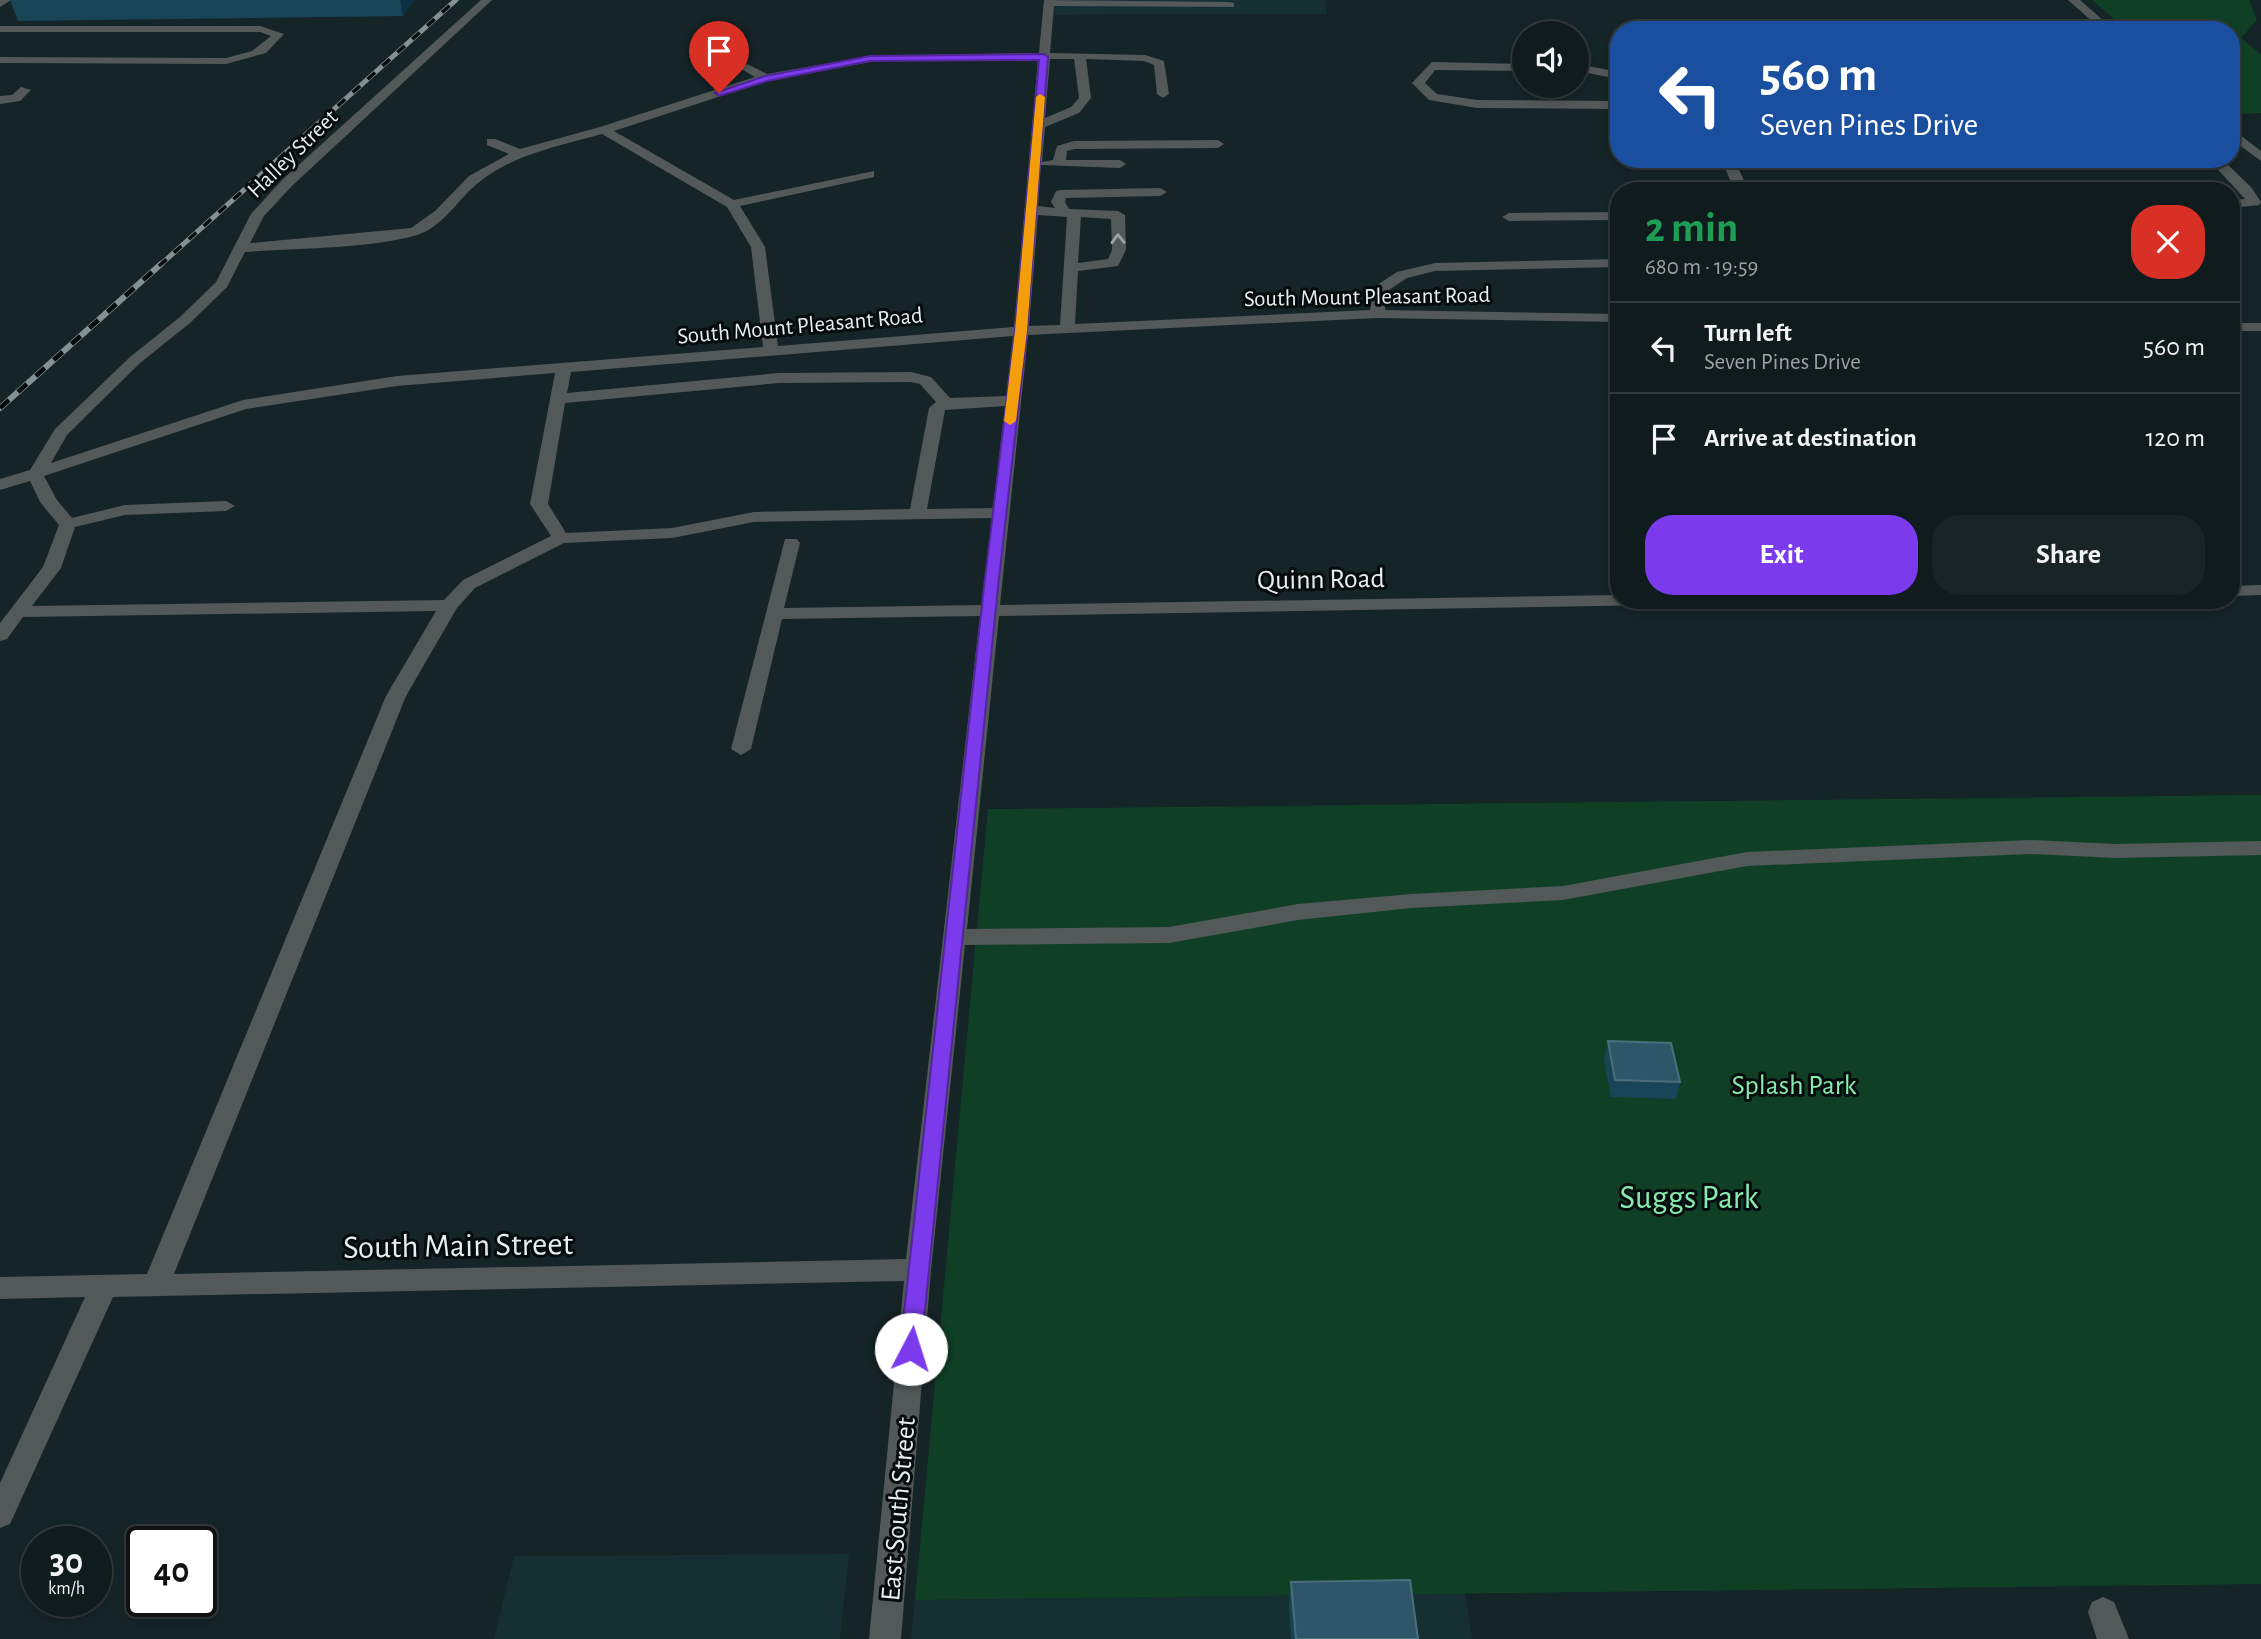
<!DOCTYPE html>
<meta charset="utf-8">
<style>
:root{--surface:#101b1d;--page:#192426;--text:#f1f3f6;--muted:#9ca1a4;--line:#30393b;--accent:#7c3aed}
body{margin:0;font-family:"Alegreya Sans",sans-serif;background:var(--page);color:var(--text);height:100vh;display:flex;flex-direction:column;font-size:26px;white-space:nowrap}
*{box-sizing:border-box;margin:0}
p{font-size:23px;color:var(--muted)}
.icon{flex:none;width:38px;height:38px;fill:none;stroke:currentColor;stroke-width:2;stroke-linecap:round;stroke-linejoin:round}
.map{position:relative;flex:1;overflow:hidden}
.sheet{position:absolute;left:1610px;top:182px;width:630px;height:427px;display:flex;flex-direction:column;background:var(--surface);border-radius:28px;box-shadow:0 4px 10px #0003,0 0 0 2px var(--line)}
.sheet>*{flex:none}
.hud{position:absolute;left:1610px;top:21px;width:630px;height:147px;border-radius:28px;box-shadow:0 4px 10px #0003,0 0 0 2px var(--line);background:#1a4fa0;color:#fff;overflow:hidden}
.tools{position:absolute;left:1512px;top:21px;display:grid;gap:14px}
.tools a{display:grid;place-items:center;width:77px;height:77px;border-radius:50%;background:var(--surface);box-shadow:0 4px 10px #0003,0 0 0 2px var(--line);font-size:35px}
.speed{position:absolute;left:21px;top:1526px;display:flex;gap:14px;font-size:35px;font-weight:700;text-align:center}
.speed>*{display:grid;place-content:center;width:91px;height:91px;border-radius:50%;background:var(--surface);box-shadow:0 4px 10px #0003,0 0 0 2px var(--line);line-height:1}
.speed small{font-size:18px;font-weight:400}
.speed .limit{border:4px solid #111;border-radius:10px;background:#fff;color:#111}
.pin{position:absolute;display:grid;place-items:center;width:60px;height:60px;color:#fff;margin:-72px -30px;border-radius:50% 50% 50% 0;rotate:-45deg;box-shadow:0 0 7px #0007}
.pin .icon{rotate:45deg}
.me{position:absolute;width:77px;margin:-38px;rotate:5deg;stroke-linejoin:round;filter:drop-shadow(0 0 5px #0008)}
.turn{display:flex;align-items:center;gap:24px;height:147px;padding:0 35px;font-size:32px}
.turn .icon{width:91px;height:91px;stroke-width:2.5}
.turn b{display:block;font-size:49px;line-height:60px}
.round{display:grid;place-items:center;flex:none;width:74px;height:74px;border-radius:28px;background:var(--page)}
.headline{display:flex;align-items:center;justify-content:space-between;height:119px;padding:0 35px}
h1{font-size:42px;font-weight:700;line-height:52px;color:#1e9e55}
.action{display:flex;gap:14px;margin-top:auto;padding:14px 35px}
.action a{flex:1;height:80px;border-radius:28px;background:var(--accent);color:#fff;font-size:28px;font-weight:700;line-height:80px;text-align:center}
.action a+a{background:var(--page);color:var(--text)}
ul{padding:0;list-style:none}
li{display:flex;align-items:center;gap:21px;height:91px;padding:0 35px;border-top:2px solid var(--line)}
li div{flex:1}
li b{display:block;font-size:26px}
li em{font-style:normal}
.map>svg:first-child{display:block}
.built{fill:#162f32}
.green{fill:#0f4025}
.lines{fill:none;stroke-linecap:round;stroke-linejoin:round}
.minor{fill:#525958;fill-rule:evenodd}
.rail-far1-casing{stroke:#859093;stroke-width:5}
.rail-casing{stroke:#859093;stroke-width:6}
.rail-far1{stroke:#060c0d;stroke-width:3.5;stroke-dasharray:10;stroke-linecap:butt}
.rail{stroke:#060c0d;stroke-width:4.5;stroke-dasharray:12;stroke-linecap:butt}
.wall{fill:#184457}
.shaded-wall{fill:#0e2f3d}
.building{fill:#2e5668;stroke:#4b6e7d;stroke-width:2}
.oneway{stroke:#9ca4a4}
.route{fill:#7c3aed;stroke:#51269a;stroke-width:2}
.slow{fill:#f59e0b}
.labels{text-anchor:middle;stroke-width:6;stroke-linejoin:round;paint-order:stroke}
.far-street-label{font-size:23px;fill:#e5eef0;stroke:#060c0d}
.street-label{font-size:28px;fill:#e5eef0;stroke:#060c0d}
.park-label{font-size:28px;fill:#86ebad;stroke:#060c0d}
.near-park-label{font-size:33px;fill:#86ebad;stroke:#060c0d}
.near-street-label{font-size:33px;fill:#e5eef0;stroke:#060c0d}
</style>
<div class="map">
<svg width="2261" height="1639" viewBox="0 0 2261 1639">
<rect width="100%" height="100%" fill="#152427"/>
<!-- built -->
<g class="built">
<path d="M1056,0H1325L1327,14L1054,15Z"/>
<path d="M849,1554L840,1639H494L514,1556Z"/>
<path d="M1465,1593L1472,1639H911L915,1600Z"/>
</g>
<!-- green -->
<g class="green">
<path d="M2092,0H2249L2257,20L2241,38L2261,55V113L2231,114V30H2127Z"/>
<path d="M2261,795V1584L915,1600L988,809Z"/>
</g>
<g class="lines">
<!-- minor -->
<g class="minor">
<path d="M0,0H11L0,7Z"/>
<path d="M481,0H492L292,186L264,216L250,243L411,228L435,211L469,176L509,154L487,145V139H495L520,149L600,127L755,77L733,64V60L737,59L767,74L870,56L1039,53L1044,0L1230,2L1234,3V7L1054,6L1050,53L1145,55L1164,61L1169,94L1163,98L1157,94L1154,65L1144,61L1086,59L1091,98L1079,113L1045,127L1042,162L1053,160L1057,146L1074,141L1218,140L1224,144L1218,148L1075,149L1067,151L1066,160H1120L1126,164L1120,168L1041,165L1038,206L1055,208L1051,202L1056,191L1061,190L1160,188L1167,192L1160,196L1066,198L1065,202L1069,209L1118,211L1125,215L1126,250L1118,266L1078,271L1075,324L1370,310L1374,287L1397,272L1435,263L1619,259V267L1435,271L1407,278L1386,292L1385,310L1619,314V322L1377,318L1028,335L1000,605L1619,595V600H1665L1656,605L999,616L967,929L1169,927L1298,904L1411,894L1563,886L1747,852L2030,840L2116,844L2261,841V855L2116,858L2030,854L1747,866L1563,900L1411,908L1298,920L1169,943L965,945L931,1270L901,1639H869L904,1281L113,1297L10,1524L0,1528V1483L85,1297L0,1299V1277L147,1274L386,696L436,611L23,617L7,639L0,641V623L43,567L59,525L40,502L30,481L0,490V479L30,470L55,429L130,357L180,317L216,282L251,214L282,180ZM908,59H1038L1014,327L778,346L765,247L740,206L874,177V171L734,200L614,131L767,81L870,62ZM1050,59H1074L1079,98L1071,107L1045,118ZM602,134L727,207L751,247L763,347L397,376L243,400L51,463L67,435L140,363L190,323L227,287L245,252C295,248 371,249 417,235C443,227 458,199 478,183C513,154 560,146 602,134ZM1038,215L1067,217L1060,325L1029,326ZM1081,217L1111,219L1112,250L1108,259L1078,263ZM1013,336L1006,396L950,398L931,377L911,372L779,373L567,393L571,372ZM555,373L530,504L551,536L463,580L444,600L32,606L61,568L75,527L125,515L226,511L235,506L226,501L125,505L72,518L57,500L44,476L246,409L397,386ZM911,382L920,384L936,402L929,408L910,509L754,512L672,528L566,533L548,504L565,403L779,383ZM1005,406L993,508L927,509L945,410ZM992,518L982,605L784,608L800,543L797,539H785L731,749L741,755L751,749L782,619L980,616L906,1259L174,1274L406,696L457,608L475,588L564,543L672,538L754,522Z"/>
<path d="M2068,0H2080L2114,30H2102Z"/>
<path d="M0,26H260L284,34L266,53L226,64L0,63V57L226,58L252,51L271,36L260,32H0Z"/>
<path d="M1432,62L1524,64V71L1435,70L1425,83L1437,94L1477,100L1619,101V109L1477,108L1429,100L1412,83Z"/>
<path d="M1577,64L1619,72V79L1577,71Z"/>
<path d="M21,87L31,90L20,101L0,104V96L12,95Z"/>
<path d="M2231,128L2261,151V161L2231,139Z"/>
<path d="M2231,157L2232,159L2226,163L2251,187L2261,202L2259,205L2231,208V200L2245,199L2211,162Z"/>
<path d="M1721,159H1734L1749,191H1735Z"/>
<path d="M1619,212V220L1509,221L1502,217L1509,213Z"/>
<rect x="2231" y="323" width="30" height="8"/>
<path d="M2261,585V595L2231,596V586Z"/>
<path d="M2103,1597L2114,1602L2129,1639H2097L2088,1612L2092,1602Z"/>
</g>
<!-- rail-far1 casing -->
<g class="rail-far1-casing">
<path id="rail-far1" d="M159,266L456,0"/>
</g>
<!-- rail casing -->
<g class="rail-casing">
<path id="rail" d="M0,408L161,264"/>
</g>
<!-- rail-far1 -->
<use href="#rail-far1" class="rail-far1"/>
<!-- rail -->
<use href="#rail" class="rail"/>
</g>
<!-- wall -->
<g class="wall">
<path d="M10,0H415L403,16L18,21Z"/>
<path d="M1608,1041L1680,1082L1676,1099L1611,1097L1604,1059Z"/>
<path d="M1291,1582L1418,1639H1291L1289,1607Z"/>
</g>
<!-- shaded-wall -->
<path class="shaded-wall" d="M400,0H415L403,16Z"/>
<!-- building -->
<g class="building">
<path d="M1608,1041L1671,1043L1680,1082L1615,1080Z"/>
<path d="M1410,1580L1418,1639H1296L1291,1582Z"/>
</g>
<!-- one-way arrows -->
<defs><path id="oneway-chevron" d="M-2-3.5L2.5 0L-2 3.5" fill="none" stroke-width="1.6" stroke-linecap="round" stroke-linejoin="round" transform="scale(1.75)"/></defs>
<use class="oneway" href="#oneway-chevron" transform="translate(1118 239) rotate(-91)"/>
<!-- route -->
<path class="route" d="M1044,54L1048,57L1027,331L998,587L921,1349L918,1355L911,1358L903,1355L900,1349L984,587L1015,331L1039,60L870,61L767,81L719,96L715,93L765,76L870,56Z"/>
<!-- slow -->
<path class="slow" d="M1040,94L1045,97L1027,331L1016,421L1010,425L1004,421L1015,331L1036,97Z"/>
<g class="labels">
<!-- far-street labels -->
<g class="far-street-label">
<text transform="translate(292 153) rotate(-44)" y="8">Halley Street</text>
<text transform="translate(1367 296) rotate(-1)" y="8">South Mount Pleasant Road</text>
<text transform="translate(800 325) rotate(-5)" y="8">South Mount Pleasant Road</text>
</g>
<!-- street labels -->
<g class="street-label">
<text transform="translate(1321 578) rotate(-1)" y="10">Quinn Road</text>
<text transform="translate(897 1509) rotate(-85)" y="10">East South Street</text>
</g>
<!-- park labels -->
<g class="park-label">
<text x="1794" y="1094">Splash Park</text>
</g>
<!-- near-park labels -->
<g class="near-park-label">
<text x="1689" y="1208">Suggs Park</text>
</g>
<!-- near-street labels -->
<g class="near-street-label">
<text transform="translate(458 1244) rotate(-1)" y="12">South Main Street</text>
</g>
</g>
</svg>
<div class="tools">
<a><svg class="icon" aria-label="sound" viewBox="0 0 24 24"><path d="M4 9h4l5-4v14l-5-4H4zM17 9q2 3 0 6"/></svg></a>
</div>
<div class="speed"><div>30<small>km/h</small></div><div class="limit">40</div></div>
<div class="pin" style="left:719px;top:93px;background:#d93025"><svg class="icon" aria-label="arrive" viewBox="0 0 24 24"><path d="M6 21V4h12l-3 4 3 4H6"/></svg></div>
<svg class="me" style="left:911px;top:1349px" viewBox="-20 -20 40 40"><circle r="19" fill="#fff"/><path d="M0-13L10 11 0 6-10 11z" fill="#7c3aed"/></svg>
<div class="hud">
<div class="turn"><svg class="icon" aria-label="left" viewBox="0 0 24 24"><path d="M17 20v-9H6M10 6l-5 5 5 5"/></svg><div><b>560 m</b>Seven Pines Drive</div></div>
</div>
<section class="sheet">
<div class="headline"><div><h1>2 min</h1><p>680 m · 19:59</p></div><a class="round" style="background:#d93025;color:#fff"><svg class="icon" aria-label="close" viewBox="0 0 24 24"><path d="M6 6l12 12M18 6L6 18"/></svg></a></div>
<ul>
<li><svg class="icon" aria-label="left" viewBox="0 0 24 24"><path d="M17 20v-9H6M10 6l-5 5 5 5"/></svg><div><b>Turn left</b><p>Seven Pines Drive</p></div><em>560 m</em></li>
<li><svg class="icon" aria-label="arrive" viewBox="0 0 24 24"><path d="M6 21V4h12l-3 4 3 4H6"/></svg><div><b>Arrive at destination</b></div><em>120 m</em></li>
</ul>
<div class="action"><a>Exit</a><a>Share</a></div>
</section>
</div>
